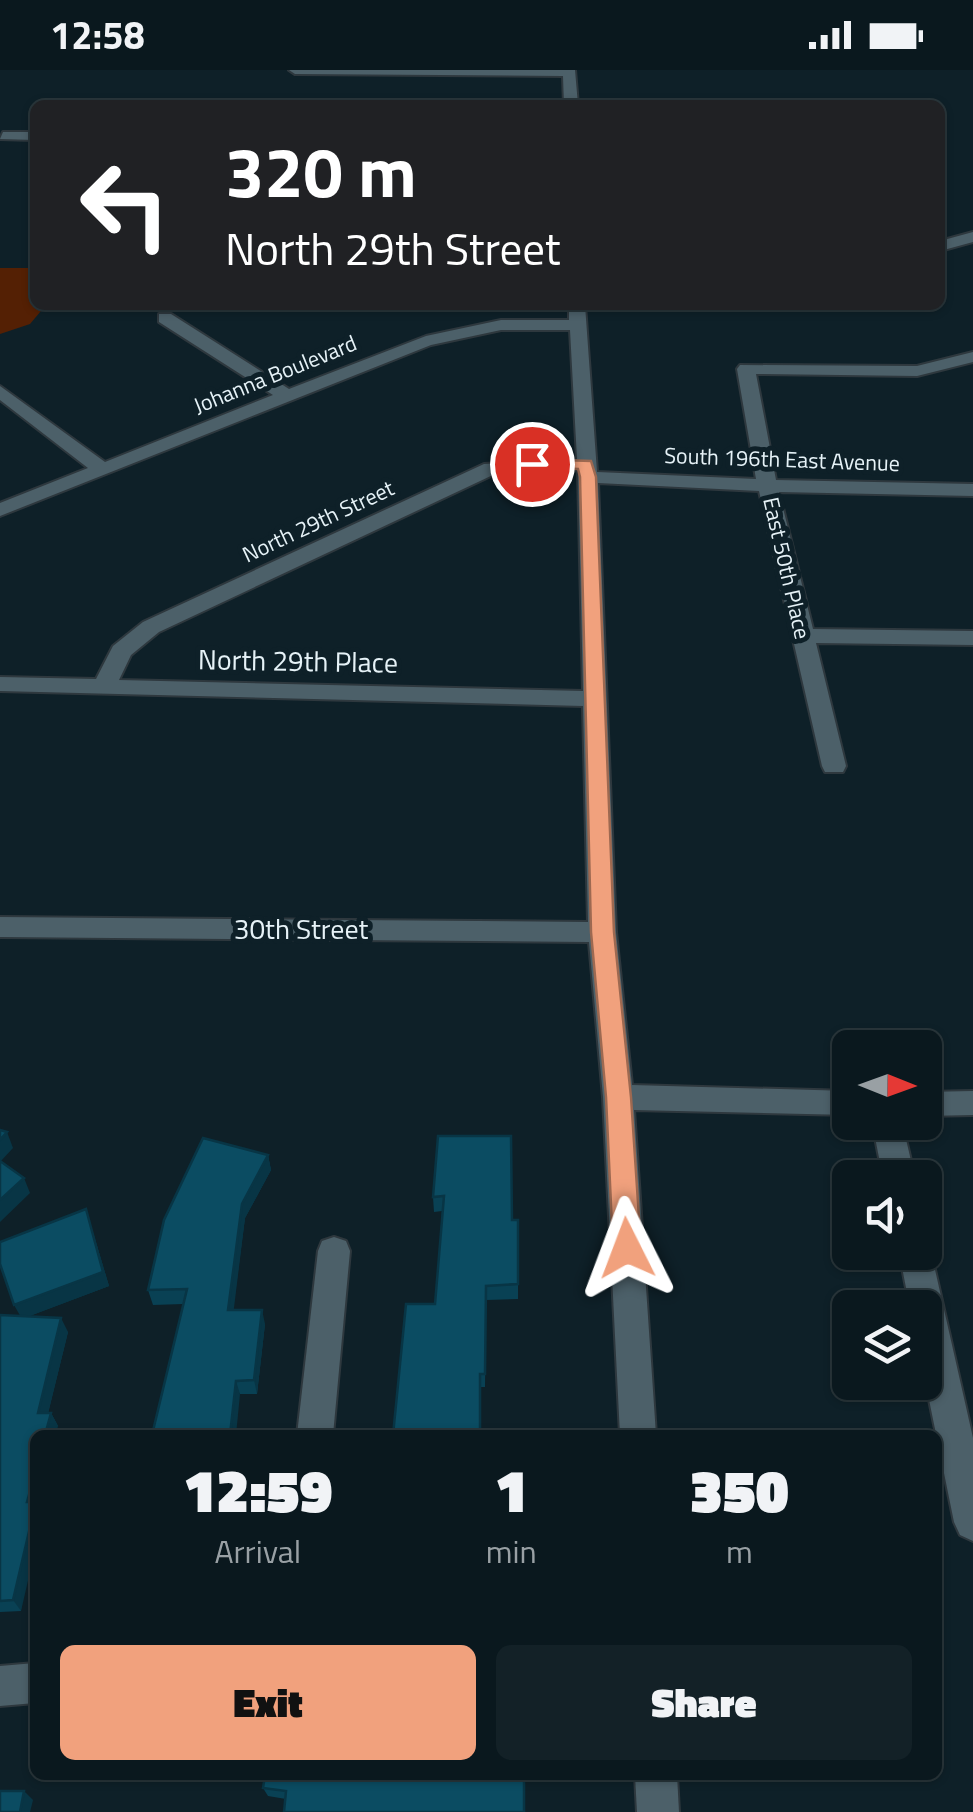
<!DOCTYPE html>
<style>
:root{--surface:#0a181e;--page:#132127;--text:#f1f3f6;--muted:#99a0a4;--line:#2a373c;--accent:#f1a17d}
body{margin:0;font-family:"Titillium Web",sans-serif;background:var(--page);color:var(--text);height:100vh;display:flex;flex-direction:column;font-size:38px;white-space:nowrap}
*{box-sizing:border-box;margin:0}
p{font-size:32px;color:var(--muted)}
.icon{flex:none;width:55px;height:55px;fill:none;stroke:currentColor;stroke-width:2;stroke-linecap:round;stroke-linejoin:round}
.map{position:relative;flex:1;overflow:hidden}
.panel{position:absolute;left:30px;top:1360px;width:912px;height:350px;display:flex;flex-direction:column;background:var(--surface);border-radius:15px;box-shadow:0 2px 8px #0004,0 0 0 2px var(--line)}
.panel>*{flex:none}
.guide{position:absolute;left:30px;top:30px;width:915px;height:210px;border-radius:15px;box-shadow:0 2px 8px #0004,0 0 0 2px var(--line);background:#202124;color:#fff;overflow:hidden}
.needle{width:65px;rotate:91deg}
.tools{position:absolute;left:832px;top:960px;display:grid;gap:20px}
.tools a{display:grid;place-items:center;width:110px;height:110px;border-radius:15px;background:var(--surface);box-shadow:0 2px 8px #0004,0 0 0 2px var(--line);font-size:50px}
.pin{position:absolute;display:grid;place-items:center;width:85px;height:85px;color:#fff;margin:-42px;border:5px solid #fff;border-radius:50%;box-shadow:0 2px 10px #0007}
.me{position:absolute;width:110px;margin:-55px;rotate:357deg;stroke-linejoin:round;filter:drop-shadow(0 0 8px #0008)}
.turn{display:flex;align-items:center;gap:35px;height:210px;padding:0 30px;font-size:45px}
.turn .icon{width:130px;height:130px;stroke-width:2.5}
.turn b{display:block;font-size:70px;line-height:85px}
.eta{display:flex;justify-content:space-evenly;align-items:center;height:170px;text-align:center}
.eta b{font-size:60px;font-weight:800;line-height:70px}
.cta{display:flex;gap:20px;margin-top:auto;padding:20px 30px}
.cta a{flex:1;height:115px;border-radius:15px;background:var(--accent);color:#111;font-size:40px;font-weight:800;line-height:115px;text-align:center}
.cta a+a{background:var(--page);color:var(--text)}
.status{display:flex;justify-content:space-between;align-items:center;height:70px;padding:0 50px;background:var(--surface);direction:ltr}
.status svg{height:28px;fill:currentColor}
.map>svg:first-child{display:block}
.green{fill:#542004}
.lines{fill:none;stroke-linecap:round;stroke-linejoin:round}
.minor-casing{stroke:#2e383e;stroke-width:4}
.minor{fill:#4c6069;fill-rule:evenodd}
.wall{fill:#094154}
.shaded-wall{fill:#083545}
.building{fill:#0b4c62;stroke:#083545;stroke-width:2.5}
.route{fill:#f1a17d;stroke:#9d6951;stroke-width:2.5}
.labels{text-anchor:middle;stroke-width:10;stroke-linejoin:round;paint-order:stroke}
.far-street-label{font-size:22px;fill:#e6f2f7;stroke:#0e2028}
.street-label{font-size:28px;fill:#e6f2f7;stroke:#0e2028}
</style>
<div class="status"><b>12:58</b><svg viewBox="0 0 49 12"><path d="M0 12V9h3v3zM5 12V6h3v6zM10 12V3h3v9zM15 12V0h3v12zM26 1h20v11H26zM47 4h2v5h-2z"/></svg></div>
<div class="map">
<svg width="973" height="1742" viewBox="0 0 973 1742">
<rect width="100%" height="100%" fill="#0e2028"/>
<!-- green -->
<path class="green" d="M0,198H35V235H46L30,254L0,264Z"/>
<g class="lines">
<!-- minor casing -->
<g class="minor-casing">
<g id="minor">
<path d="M289,0H575L578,35H564L563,6L295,4Z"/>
<path d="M35,62V70L0,69L3,62Z"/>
<path d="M973,162V172L940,181V171Z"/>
<path d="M569,235H585L597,402L756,409L737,299L740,295L917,296L973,282V292L917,306L756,304L776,410L973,414V426L779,422L813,559L973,561V575L816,573L846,696L843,702H825L822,696L759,421L598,413L616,862L632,1015L850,1021V1045L634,1040L656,1365H620L603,1027L589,872L0,867V847L588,852L583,636L0,621V607L96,609L113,576L143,552L484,394L577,389L570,260H501L431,275L0,446V433L88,398L0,330V316L105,392L273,325L159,252V244H171L289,319L426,266L501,250H569ZM578,400L583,621L119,610L131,585L159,562L495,404Z"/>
<path d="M973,1021V1045L925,1046V1022Z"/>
<path d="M872,1052H902L915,1108H883Z"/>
<path d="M334,1167L346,1171L350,1181L333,1365H297L318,1181L322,1171Z"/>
<path d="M925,1171L931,1182L973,1368V1471L960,1465L954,1452L925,1310V1238H910L899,1182H925Z"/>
<path d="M35,1593V1633L0,1636V1596Z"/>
<path d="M635,1705H677L679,1742H637Z"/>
</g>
</g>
<!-- minor -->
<use href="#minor" class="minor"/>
</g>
<!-- wall -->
<g class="wall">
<path d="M438,1066L512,1150L518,1214V1229L486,1230L485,1317H480L435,1234L442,1141L434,1142L433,1127Z"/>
<path d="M268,1085L271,1100L245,1148L233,1240L265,1254L257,1324H240L183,1234L153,1235L148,1220Z"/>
<path d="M86,1139L109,1216L29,1246L68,1262L48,1343H51L58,1356L35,1365L21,1541L0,1542V1245L20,1246Z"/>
<path d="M524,1705L286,1729L268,1726L263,1718Z"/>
</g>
<!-- shaded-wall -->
<g class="shaded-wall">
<path d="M7,1062L13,1078L0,1092V1070Z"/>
<path d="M268,1085L271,1100L245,1148L232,1254L228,1240L242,1134Z"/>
<path d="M24,1108L30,1123L0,1152V1130Z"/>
<path d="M86,1139L109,1216L22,1249L14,1235Z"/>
<path d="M262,1240L265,1254L257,1324L254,1310Z"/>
<path d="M61,1248L68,1262L45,1356L38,1343Z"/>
<path d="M236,1311L240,1324L236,1365H230Z"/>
<path d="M51,1343L58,1356L56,1365H45Z"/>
<path d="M35,1403V1480L21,1541L13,1530L27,1432Z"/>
<path d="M24,1721L33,1730L30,1742H20Z"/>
</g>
<!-- building -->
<g class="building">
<path d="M0,1060L7,1062L0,1070Z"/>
<path d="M438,1066H511L512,1150H518V1214L486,1216L485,1304H480V1365H393L406,1234H435L444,1126L433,1127Z"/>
<path d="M203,1068L268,1085L242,1134L228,1240H262L254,1310L236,1311L230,1365H152L187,1219L148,1220L164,1150Z"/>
<path d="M0,1091L24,1108L0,1130Z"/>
<path d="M86,1139L103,1202L14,1235L0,1194V1172Z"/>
<path d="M0,1245L61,1248L38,1343H51L45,1365H35V1403L27,1432H35V1436L13,1530L0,1531Z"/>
<path d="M265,1705H524V1742H284L286,1721L263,1718Z"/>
<path d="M0,1721H24L20,1742H0Z"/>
</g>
<!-- route -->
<path class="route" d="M532,389L591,391L596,407L614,862L631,1027L641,1178L637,1186L627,1189L617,1186L613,1178L606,1027L591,862L580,407L578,399L526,397V390Z"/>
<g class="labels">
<!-- far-street labels -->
<g class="far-street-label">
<text transform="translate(275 304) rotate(-22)" y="8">Johanna Boulevard</text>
<text transform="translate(782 389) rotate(2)" y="8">South 196th East Avenue</text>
<text transform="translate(318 451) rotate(-25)" y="8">North 29th Street</text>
<text transform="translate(787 498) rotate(77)" y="8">East 50th Place</text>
</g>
<!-- street labels -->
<g class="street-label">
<text transform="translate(298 591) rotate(1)" y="10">North 29th Place</text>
<text x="301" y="869">30th Street</text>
</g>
</g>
</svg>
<div class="tools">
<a><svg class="needle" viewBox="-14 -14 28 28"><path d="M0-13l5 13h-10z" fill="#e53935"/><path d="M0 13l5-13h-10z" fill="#99a0a4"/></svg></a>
<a><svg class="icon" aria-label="sound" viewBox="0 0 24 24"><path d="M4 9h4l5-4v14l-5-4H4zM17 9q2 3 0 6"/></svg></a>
<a><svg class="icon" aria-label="layers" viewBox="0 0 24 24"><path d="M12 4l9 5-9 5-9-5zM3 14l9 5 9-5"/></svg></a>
</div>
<div class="pin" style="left:532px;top:394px;background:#d93025"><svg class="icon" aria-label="arrive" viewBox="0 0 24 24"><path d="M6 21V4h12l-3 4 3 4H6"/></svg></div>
<svg class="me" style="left:627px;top:1178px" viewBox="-20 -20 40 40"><path d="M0-17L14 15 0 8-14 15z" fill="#f1a17d" stroke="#fff" stroke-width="4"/></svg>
<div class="guide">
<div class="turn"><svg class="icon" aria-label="left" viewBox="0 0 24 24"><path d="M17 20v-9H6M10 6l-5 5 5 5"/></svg><div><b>320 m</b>North 29th Street</div></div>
</div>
<section class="panel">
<div class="eta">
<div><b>12:59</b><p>Arrival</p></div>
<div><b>1</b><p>min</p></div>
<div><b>350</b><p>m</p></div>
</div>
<div class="cta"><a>Exit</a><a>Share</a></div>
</section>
</div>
